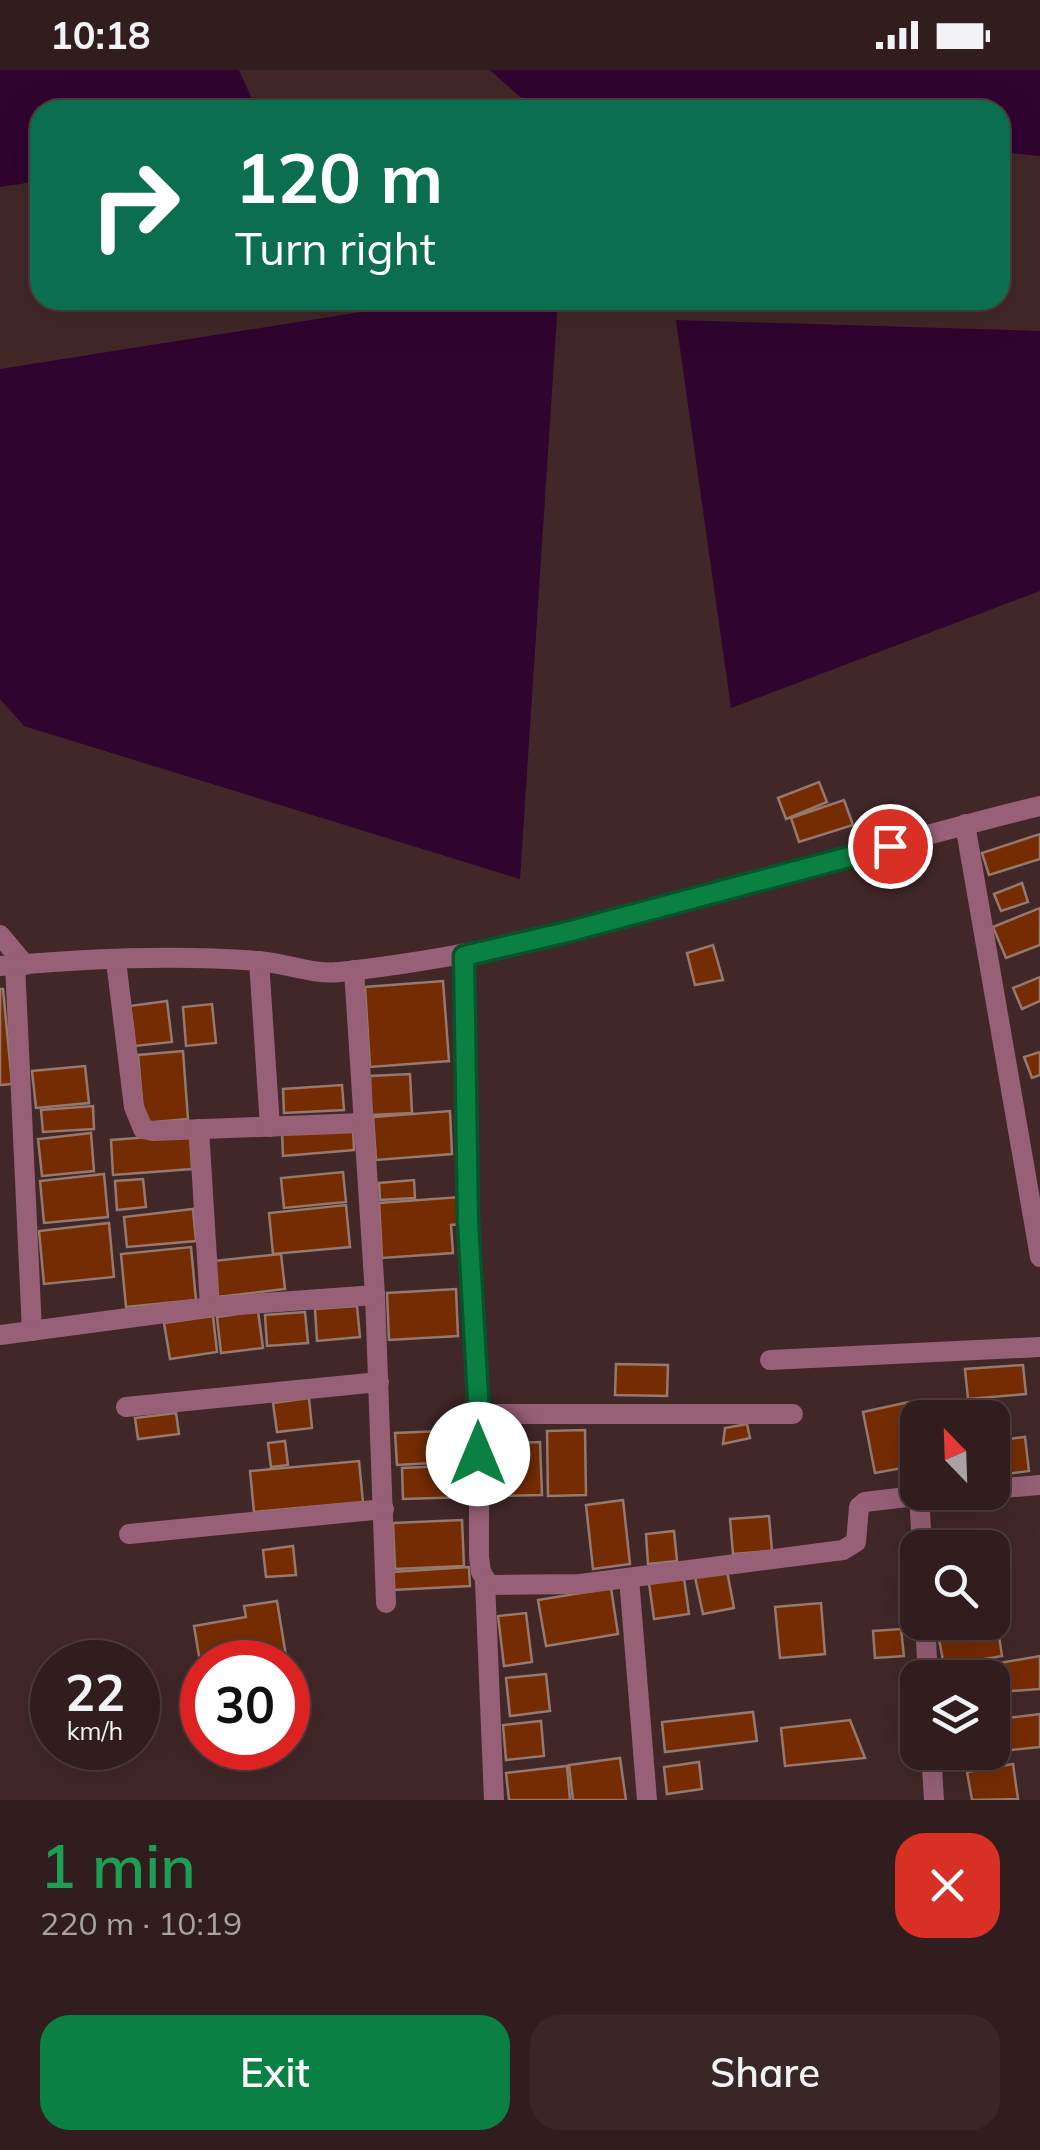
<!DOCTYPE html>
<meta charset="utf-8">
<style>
:root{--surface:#311d1e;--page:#392627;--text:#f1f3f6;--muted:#a8a2a4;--line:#4c3b3c;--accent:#0b8043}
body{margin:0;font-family:Mulish,sans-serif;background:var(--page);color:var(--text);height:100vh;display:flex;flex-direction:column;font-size:38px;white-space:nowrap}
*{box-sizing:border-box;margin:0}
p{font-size:32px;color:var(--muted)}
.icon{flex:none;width:55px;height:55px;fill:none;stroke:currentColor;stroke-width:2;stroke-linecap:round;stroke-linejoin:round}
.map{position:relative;height:1730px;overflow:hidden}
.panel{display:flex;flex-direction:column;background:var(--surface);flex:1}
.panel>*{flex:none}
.hud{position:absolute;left:30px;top:30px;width:980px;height:210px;border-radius:30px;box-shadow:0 10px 40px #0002,0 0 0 2px var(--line);background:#0b6e4f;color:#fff;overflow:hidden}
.needle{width:65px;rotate:337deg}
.controls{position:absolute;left:900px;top:1330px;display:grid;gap:20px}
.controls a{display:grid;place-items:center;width:110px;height:110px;border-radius:20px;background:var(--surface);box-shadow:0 10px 40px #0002,0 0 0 2px var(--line);font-size:50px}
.speed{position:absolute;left:30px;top:1570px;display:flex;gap:20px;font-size:50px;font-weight:700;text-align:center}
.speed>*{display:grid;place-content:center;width:130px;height:130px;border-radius:50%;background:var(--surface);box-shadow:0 10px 40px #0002,0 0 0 2px var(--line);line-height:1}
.speed small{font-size:25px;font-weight:400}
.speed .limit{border:15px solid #d22;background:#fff;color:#111}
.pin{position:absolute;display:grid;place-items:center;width:85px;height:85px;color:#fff;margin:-42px;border:5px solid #fff;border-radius:50%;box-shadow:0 2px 10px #0007}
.me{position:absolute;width:110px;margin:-55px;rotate:0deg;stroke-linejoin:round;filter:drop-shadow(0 0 8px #0008)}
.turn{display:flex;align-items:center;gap:35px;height:210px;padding:0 40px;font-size:45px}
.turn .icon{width:130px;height:130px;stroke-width:2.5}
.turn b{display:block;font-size:70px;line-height:85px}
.round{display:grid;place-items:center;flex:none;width:105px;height:105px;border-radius:30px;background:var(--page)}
.overview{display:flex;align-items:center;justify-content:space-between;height:170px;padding:0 40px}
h1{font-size:60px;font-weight:600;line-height:75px;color:#1e9e55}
.action{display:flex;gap:20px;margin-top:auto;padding:20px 40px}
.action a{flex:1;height:115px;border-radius:30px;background:var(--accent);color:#fff;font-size:40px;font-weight:600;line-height:115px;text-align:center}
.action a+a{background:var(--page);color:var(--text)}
.status{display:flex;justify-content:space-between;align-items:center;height:70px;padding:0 50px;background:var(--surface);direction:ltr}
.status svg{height:28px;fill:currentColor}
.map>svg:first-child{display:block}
.water{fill:#2f042f}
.building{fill:#762c03;stroke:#95796e;stroke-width:2.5}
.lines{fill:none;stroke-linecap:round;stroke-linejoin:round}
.minor{stroke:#976077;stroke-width:20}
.tertiary{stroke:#976077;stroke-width:20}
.route-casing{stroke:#07532c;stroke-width:25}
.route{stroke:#0b8043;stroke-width:18}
</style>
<div class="status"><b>10:18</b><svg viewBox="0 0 49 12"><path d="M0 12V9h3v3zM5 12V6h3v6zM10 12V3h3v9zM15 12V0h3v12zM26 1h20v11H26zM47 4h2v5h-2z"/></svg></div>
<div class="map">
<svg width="1040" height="1730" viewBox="0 0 1040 1730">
<rect width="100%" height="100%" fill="#412728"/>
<!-- water -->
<g class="water">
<path d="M0,0H239L257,40H40V111L0,117Z"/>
<path d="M490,0H1040V86L1000,82V40H591L520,27Z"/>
<path d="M437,230H558L520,809L24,656L0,629V299Z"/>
<path d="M676,250L1040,261V521L731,638Z"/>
</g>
<!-- building -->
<g class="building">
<path d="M819,712L827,732L786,749L778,728Z"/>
<path d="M844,730L853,755L799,772L791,748Z"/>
<path d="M1040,764V789L989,805L982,783Z"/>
<path d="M1022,813L1028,832L1001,841L994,824Z"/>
<path d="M1040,838V875L1006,888L993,857Z"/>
<path d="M713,875L723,910L695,915L687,883Z"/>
<path d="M1040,907V931L1022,939L1013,918Z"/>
<path d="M443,911L449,991L370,997L365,917Z"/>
<path d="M0,919H3L12,1014L0,1015Z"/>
<path d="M167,931L172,972L135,976L130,936Z"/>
<path d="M212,934L216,973L186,976L183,937Z"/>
<path d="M183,981L188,1049L144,1053L138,985Z"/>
<path d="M1040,982V1005L1032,1008L1024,987Z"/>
<path d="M85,996L89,1033L36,1038L32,1001Z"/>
<path d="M410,1004L412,1043L371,1045L370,1006Z"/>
<path d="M342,1015L344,1040L284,1043L283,1019Z"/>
<path d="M93,1036L94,1059L43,1062L41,1040Z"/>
<path d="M450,1041L452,1084L376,1090L373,1047Z"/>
<path d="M353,1057L354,1080L283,1086L282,1063Z"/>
<path d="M91,1063L94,1101L42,1106L38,1069Z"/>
<path d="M190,1064L192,1099L113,1105L111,1070Z"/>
<path d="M343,1102L346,1132L284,1138L281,1108Z"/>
<path d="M104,1104L108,1147L44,1153L40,1111Z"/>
<path d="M143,1109L146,1137L117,1140L115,1111Z"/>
<path d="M414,1110L415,1128L380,1130L379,1113Z"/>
<path d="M460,1127L462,1154L451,1155L453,1183L382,1188L379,1133Z"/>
<path d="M346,1135L350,1177L273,1184L269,1143Z"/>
<path d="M193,1139L196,1171L127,1177L124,1147Z"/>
<path d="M109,1153L114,1207L44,1214L39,1161Z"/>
<path d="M191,1177L196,1230L126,1237L121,1184Z"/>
<path d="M281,1184L285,1219L217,1227L213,1191Z"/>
<path d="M456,1219L458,1266L389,1270L387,1223Z"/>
<path d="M357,1236L360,1267L317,1271L315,1239Z"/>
<path d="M258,1241L263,1278L221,1283L217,1247Z"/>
<path d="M305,1242L308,1273L267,1276L265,1245Z"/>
<path d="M213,1246L217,1282L170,1289L164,1253Z"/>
<path d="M616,1294L668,1295L667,1326L615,1325Z"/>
<path d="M1023,1295L1026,1324L968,1329L965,1299Z"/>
<path d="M309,1328L312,1358L277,1362L273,1333Z"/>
<path d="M909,1332L918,1374V1395L875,1403L863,1342Z"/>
<path d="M176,1343L179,1364L138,1369L135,1348Z"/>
<path d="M747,1354L750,1368L723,1374L725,1358Z"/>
<path d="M466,1360L468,1391L397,1395L395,1363Z"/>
<path d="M585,1360L586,1425L548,1426L547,1361Z"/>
<path d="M1025,1367L1029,1401L992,1406V1371Z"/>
<path d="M285,1371L288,1395L271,1397L268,1373Z"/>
<path d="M540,1372L542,1425L488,1426L486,1374Z"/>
<path d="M359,1391L363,1432L254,1442L250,1401Z"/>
<path d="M467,1395L469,1427L403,1429L402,1398Z"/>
<path d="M623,1430L630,1494L593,1499L586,1435Z"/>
<path d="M769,1446L772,1481L733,1484L730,1449Z"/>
<path d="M462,1450L464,1496L395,1499L393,1453Z"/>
<path d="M674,1461L677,1491L648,1494L646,1464Z"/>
<path d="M293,1476L296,1505L266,1507L263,1480Z"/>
<path d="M469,1497L470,1516L393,1520L392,1502Z"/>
<path d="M727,1501L734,1538L703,1544L695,1507Z"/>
<path d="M684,1508L689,1544L654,1549L649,1513Z"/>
<path d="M611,1518L618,1564L546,1576L538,1530Z"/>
<path d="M277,1531L287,1592H202V1604L194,1556L246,1547L244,1536Z"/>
<path d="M821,1533L825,1584L780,1588L775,1537Z"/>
<path d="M526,1543L532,1592L504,1596L498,1546Z"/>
<path d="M997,1553L1002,1586L944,1596L938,1564Z"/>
<path d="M901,1559L904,1586L875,1588L873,1561Z"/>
<path d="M1040,1586V1619L999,1622L994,1594Z"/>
<path d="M546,1604L550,1641L510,1646L506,1608Z"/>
<path d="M753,1642L757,1671L665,1682L662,1652Z"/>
<path d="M1040,1644V1677L1002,1681L999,1649Z"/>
<path d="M850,1650L865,1688L785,1696L781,1658Z"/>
<path d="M541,1651L544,1686L506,1690L503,1655Z"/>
<path d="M620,1688L626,1730H573L569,1695Z"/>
<path d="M699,1692L702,1719L667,1724L664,1697Z"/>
<path d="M1013,1694L1018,1729L972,1730L967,1702Z"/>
<path d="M567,1696L570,1730H509L506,1703Z"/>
</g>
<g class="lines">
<!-- minor -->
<g class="minor">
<path d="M965,754L1040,1187"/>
<path d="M0,865L25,895"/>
<path d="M464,885L468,1152L479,1344V1487L481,1502L489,1515L580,1514L843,1480L856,1472L859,1437L865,1432L948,1422"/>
<path d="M116,891L134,1037L143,1059L153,1061L362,1053"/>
<path d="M259,891L270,1057"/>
<path d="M15,894L32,1261"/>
<path d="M354,900L375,1225L386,1533"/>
<path d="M199,1059L210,1237"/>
<path d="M0,1265L210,1237L375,1225"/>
<path d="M770,1290L1040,1277"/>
<path d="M126,1337L379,1312"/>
<path d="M479,1344H793"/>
<path d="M992,1419L1040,1415"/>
<path d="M919,1425L922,1478"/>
<path d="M129,1464L384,1439"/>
<path d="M629,1508L647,1730"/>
<path d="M485,1511L494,1730"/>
<path d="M925,1552L928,1608"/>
<path d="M931,1682L934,1730"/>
</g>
<!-- tertiary -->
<path class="tertiary" d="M0,896C85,889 173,884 258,891C285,893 313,905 340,902C579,876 807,792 1040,736"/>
</g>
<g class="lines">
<!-- route casing -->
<g class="route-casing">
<path id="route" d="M478,1384L479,1344L468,1152L464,886L567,862L890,776"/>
</g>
<!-- route -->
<use href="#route" class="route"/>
</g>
</svg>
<div class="controls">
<a><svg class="needle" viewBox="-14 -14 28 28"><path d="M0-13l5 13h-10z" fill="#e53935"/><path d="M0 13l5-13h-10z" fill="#a8a2a4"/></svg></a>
<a><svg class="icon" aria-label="search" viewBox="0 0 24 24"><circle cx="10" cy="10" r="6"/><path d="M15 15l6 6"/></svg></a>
<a><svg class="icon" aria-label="layers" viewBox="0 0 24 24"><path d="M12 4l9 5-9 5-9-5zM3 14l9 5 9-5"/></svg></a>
</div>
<div class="speed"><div>22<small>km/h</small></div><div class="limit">30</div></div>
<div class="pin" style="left:890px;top:776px;background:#d93025"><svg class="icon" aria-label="arrive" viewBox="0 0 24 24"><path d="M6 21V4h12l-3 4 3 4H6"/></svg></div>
<svg class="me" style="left:478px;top:1384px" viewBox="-20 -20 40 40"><circle r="19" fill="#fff"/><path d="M0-13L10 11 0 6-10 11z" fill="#0b8043"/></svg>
<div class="hud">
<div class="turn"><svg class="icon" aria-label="right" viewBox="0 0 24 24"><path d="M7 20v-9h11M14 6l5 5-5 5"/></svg><div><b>120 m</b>Turn right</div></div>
</div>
</div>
<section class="panel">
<div class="overview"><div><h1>1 min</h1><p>220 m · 10:19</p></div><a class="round" style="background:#d93025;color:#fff"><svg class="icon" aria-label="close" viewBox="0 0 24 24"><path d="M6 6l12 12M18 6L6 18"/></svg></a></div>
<div class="action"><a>Exit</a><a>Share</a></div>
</section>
